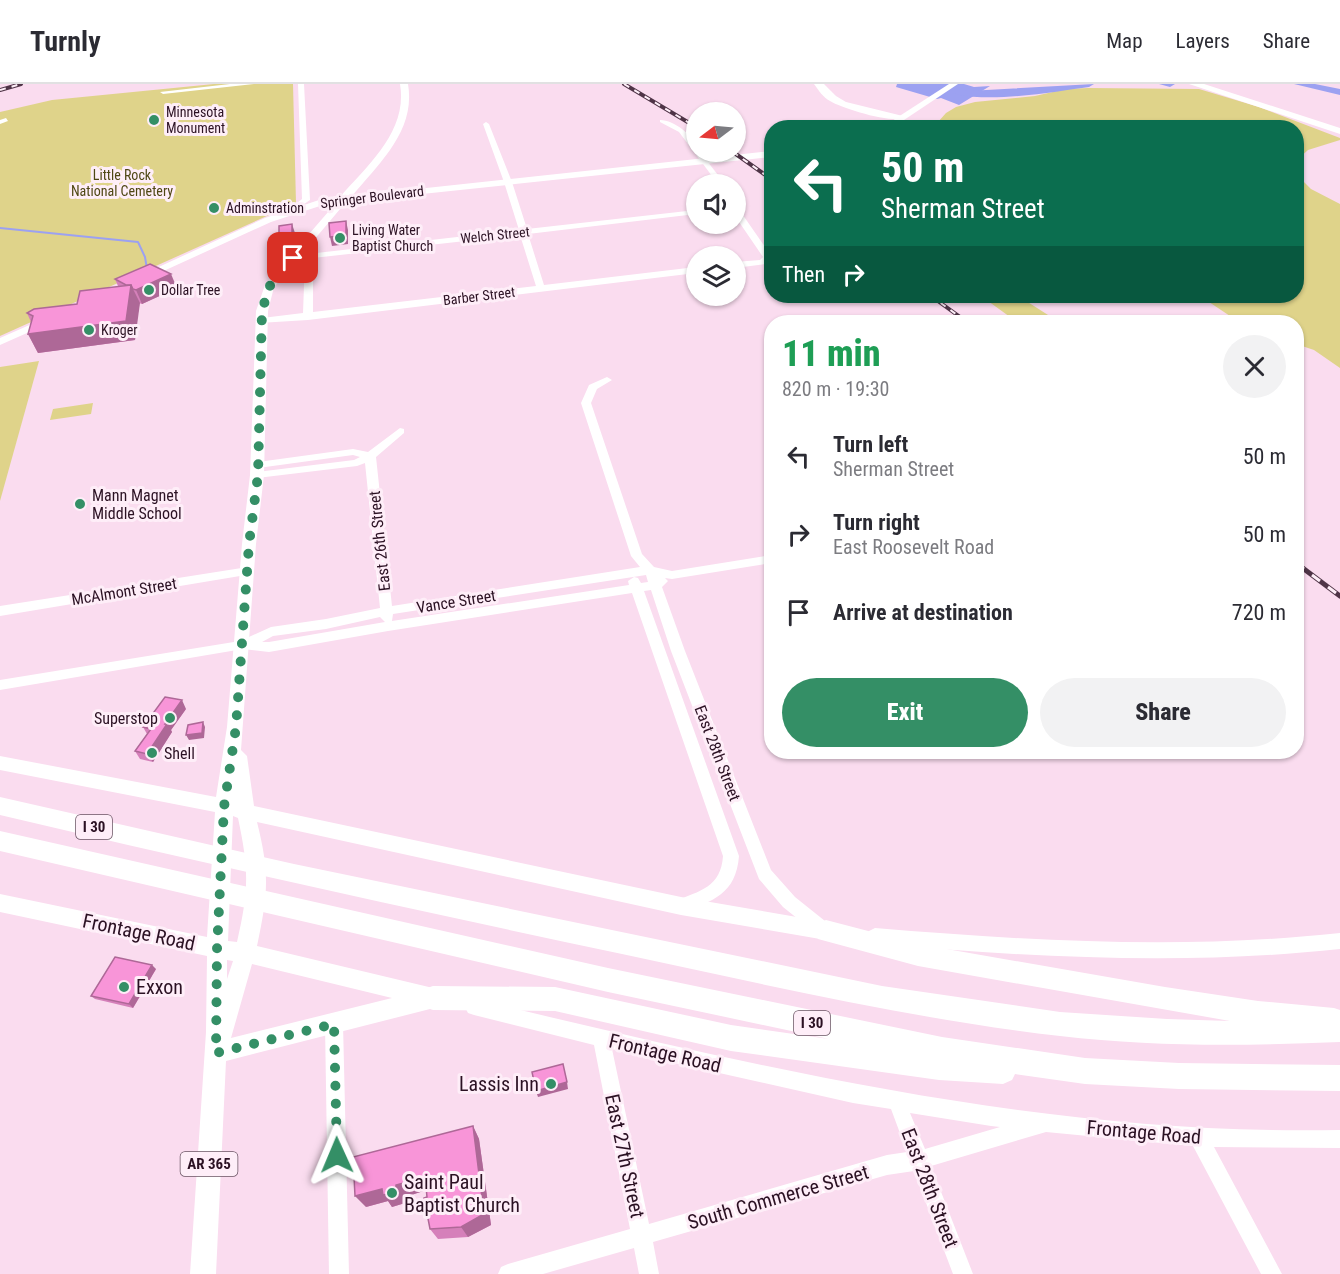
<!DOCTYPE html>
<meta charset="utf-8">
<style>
:root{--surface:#fff;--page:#f2f2f3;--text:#2b2b33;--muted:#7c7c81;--line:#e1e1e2;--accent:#348f66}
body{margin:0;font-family:"Roboto Condensed",sans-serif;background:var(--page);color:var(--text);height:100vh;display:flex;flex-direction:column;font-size:22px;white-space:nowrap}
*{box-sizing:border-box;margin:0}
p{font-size:20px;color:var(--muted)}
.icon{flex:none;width:33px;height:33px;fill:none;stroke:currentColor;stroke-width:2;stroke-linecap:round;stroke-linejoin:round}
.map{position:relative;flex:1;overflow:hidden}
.side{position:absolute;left:764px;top:231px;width:540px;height:444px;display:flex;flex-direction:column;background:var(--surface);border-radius:24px;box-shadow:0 2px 4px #0004}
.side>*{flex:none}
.guide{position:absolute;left:764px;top:36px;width:540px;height:183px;border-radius:24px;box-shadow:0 2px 4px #0004;background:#0b6e4f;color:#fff;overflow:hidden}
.needle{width:39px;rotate:254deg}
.fabs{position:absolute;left:686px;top:18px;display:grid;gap:12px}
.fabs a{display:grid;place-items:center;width:60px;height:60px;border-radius:50%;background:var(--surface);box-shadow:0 2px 4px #0004;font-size:30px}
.pin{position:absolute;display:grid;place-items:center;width:51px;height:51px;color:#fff;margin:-26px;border-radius:12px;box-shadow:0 3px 9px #0006}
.me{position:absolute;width:66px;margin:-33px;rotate:359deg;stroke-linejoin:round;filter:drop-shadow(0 0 4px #0008)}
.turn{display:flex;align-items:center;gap:21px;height:126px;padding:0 18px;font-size:27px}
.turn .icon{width:78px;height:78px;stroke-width:2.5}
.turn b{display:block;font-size:42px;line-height:51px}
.then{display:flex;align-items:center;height:57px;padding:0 18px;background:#0003;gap:12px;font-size:22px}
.round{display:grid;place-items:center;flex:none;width:63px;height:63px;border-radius:32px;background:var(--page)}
.summary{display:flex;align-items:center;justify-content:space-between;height:102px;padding:0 18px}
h1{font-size:36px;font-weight:800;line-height:45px;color:#1e9e55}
.primary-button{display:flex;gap:12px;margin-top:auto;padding:12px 18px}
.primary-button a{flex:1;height:69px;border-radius:36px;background:var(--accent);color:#fff;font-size:24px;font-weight:800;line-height:69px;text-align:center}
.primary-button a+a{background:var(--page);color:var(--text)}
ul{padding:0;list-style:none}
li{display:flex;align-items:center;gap:18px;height:78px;padding:0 18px}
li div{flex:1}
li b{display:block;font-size:22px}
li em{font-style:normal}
header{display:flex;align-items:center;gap:36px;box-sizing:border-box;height:84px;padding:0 30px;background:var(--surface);border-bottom:2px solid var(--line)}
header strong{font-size:28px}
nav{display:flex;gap:33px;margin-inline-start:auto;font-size:21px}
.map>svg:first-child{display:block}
.green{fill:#dfd38a}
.water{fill:#9ca1f1}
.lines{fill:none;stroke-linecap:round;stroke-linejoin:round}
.stream{stroke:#9ca1f1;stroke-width:2}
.river{fill:#9ca1f1;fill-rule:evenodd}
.minor{fill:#fff;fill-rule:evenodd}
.major{fill:#fff;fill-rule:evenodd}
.highway{fill:#fff;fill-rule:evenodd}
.rail-far1-casing{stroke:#4f3447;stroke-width:4}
.rail-casing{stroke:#4f3447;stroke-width:5}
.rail-far1{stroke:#feeef8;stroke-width:2;stroke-dasharray:6;stroke-linecap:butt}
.rail{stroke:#feeef8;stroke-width:3;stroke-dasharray:10;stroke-linecap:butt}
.wall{fill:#d580ba}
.shaded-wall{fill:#ae6897}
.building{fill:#f895d8;stroke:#ae6897;stroke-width:1.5}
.route{stroke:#348f66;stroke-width:10;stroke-dasharray:0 18}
.poi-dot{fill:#348f66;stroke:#feeef8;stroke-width:2}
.labels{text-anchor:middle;stroke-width:6;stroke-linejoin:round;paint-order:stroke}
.far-poi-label{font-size:14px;fill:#2b1123;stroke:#feeef8;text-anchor:start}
.far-park-label{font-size:14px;fill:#4f4714;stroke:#feeef8}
.far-street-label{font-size:14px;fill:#2b1123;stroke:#feeef8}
.shield{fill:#feeef8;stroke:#6a5363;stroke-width:1.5}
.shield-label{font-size:15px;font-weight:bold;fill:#2b1123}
.poi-label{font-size:16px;fill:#2b1123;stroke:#feeef8;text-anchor:start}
.street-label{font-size:16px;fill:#2b1123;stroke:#feeef8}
.near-street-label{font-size:20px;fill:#2b1123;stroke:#feeef8}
.near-poi-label{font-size:20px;fill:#2b1123;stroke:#feeef8;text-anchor:start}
</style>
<header>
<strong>Turnly</strong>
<nav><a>Map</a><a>Layers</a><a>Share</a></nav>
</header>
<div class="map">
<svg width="1340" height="1190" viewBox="0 0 1340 1190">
<rect width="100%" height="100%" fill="#fadcef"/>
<!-- green -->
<g class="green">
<path d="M214,0H293L296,119L0,252V28L52,16Z"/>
<path d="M1088,4L1199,5L1259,23L1340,54V56L1308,66L1296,77V82V44L940,43L938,38L946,29L956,23L975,18L1035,12L1066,5Z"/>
<path d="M1296,90L1311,105L1340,120V284L1314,266L1296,260V238H1239L1200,212H1296Z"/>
<path d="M981,212H1025L1023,215L1059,238H1017Z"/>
<path d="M39,277L0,417V283Z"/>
<path d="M93,319L91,330L50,336L53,325Z"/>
</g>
<!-- water -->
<path class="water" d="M897,0H964L974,3L990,2L959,21L941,14L937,15L896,3Z"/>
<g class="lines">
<!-- stream -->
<path class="stream" d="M0,144L138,158L145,173L147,185"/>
<!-- river -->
<g class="river">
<path d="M933,0H948L968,7L1094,0L1089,3C1051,8 963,25 933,0Z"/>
<path d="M1159,0H1175L1170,3Z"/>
<path d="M1294,0H1315L1340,5V11Z"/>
</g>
<!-- minor -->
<g class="minor">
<path d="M230,0H254L163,10L160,8Z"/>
<path d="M298,0H304L310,116L294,127L290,125L302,115Z"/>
<path d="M6,34L8,37L0,40V36Z"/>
<path d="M660,36C674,36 696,52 696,68H700L725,100H718L679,48L660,38Z"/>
<path d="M486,38L489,40L512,98L527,145L696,126V130L528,150L544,201L696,183V189L308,236L259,239L257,237L262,234L303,229L305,175L293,177L289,174L290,172L519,146L504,98L483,40ZM520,151L536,202L313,228V174Z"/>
<path d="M735,124H738L770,170L771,174L765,180L735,184V178L760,176L763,173L735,132Z"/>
<path d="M607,293L612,296L597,305L591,319L642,470L654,483L672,487L771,471V479L672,495L665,494L668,497L662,503L685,567L771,786L795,813L830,841L832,846L830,851L824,854L818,851L783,823L759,795L671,567L651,506L644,507L739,772C736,810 713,817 681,829L675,827L673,822L675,817C700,807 721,803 723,772L632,509L388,547L269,568L243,565L0,606V596L240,557L271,543L326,535L380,524L365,379L357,382L257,394L251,391L257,388L354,376L360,373L353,371L258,384L253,381L258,378L353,365L368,368L400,344L404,345V349L376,373L392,522L640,483L631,472L581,319L589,301ZM646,491L648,498L641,499L638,494L634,493L628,497L629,501L392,537L393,530ZM380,533L385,538L269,558H262L273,552L326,545Z"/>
<path d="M248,483L254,487L252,490L0,532V522Z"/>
<path d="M875,844C1033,857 1182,866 1340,849V865C1182,882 1033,873 875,860L869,857L867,852L869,847Z"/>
<path d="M474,915C759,983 1045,1052 1340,1046V1064L1214,1063L1282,1190H1261L1193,1062L1046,1048L931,1082L973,1190H953L914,1087L887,1091L653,1158L659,1190H639L634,1164L543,1190H498L501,1183L508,1180L630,1145L594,961L474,931L468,929L465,923L468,917ZM612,965L853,1019L891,1025L907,1068L887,1071L649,1140ZM910,1029L991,1042L1000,1043L925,1065Z"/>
<path d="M334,931L340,934L343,940L349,1190H329L325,940L328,934Z"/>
</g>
<!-- major -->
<g class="major">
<path d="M400,0H408C416,47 379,79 352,112L771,67V73L346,118L281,195L274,203L268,227L264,391L256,460L241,666L247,672L254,722L681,813L826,838L833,840L836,847L833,854L826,856L681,831L257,738C270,790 268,810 257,862L433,904L440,907L444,914L440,921L430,925L226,977L216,1190H190L206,948L207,872L0,828V810L207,853L215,728L0,686V672L216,713L227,643L242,460L250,391L256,227L265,201L335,120L323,121L271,138L146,195H138L137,193L265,134L319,116L340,113C369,80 408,47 400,0ZM233,732L238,734C249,786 249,806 237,858L228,857ZM227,876L233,877L227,895ZM252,880L392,914L231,954Z"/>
<path d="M949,0H958L892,44H881Z"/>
<path d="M50,232L54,233V237L0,261V254Z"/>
</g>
<!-- highway -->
<g class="highway">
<path d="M814,0H824L836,12L846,18L907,33C896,41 843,25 830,17C823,13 819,7 814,0Z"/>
<path d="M1189,0H1204L1340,44V50Z"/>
<path d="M0,713L294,780L882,902L1060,928L1167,935L1230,937L918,882L818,855L814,847L818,839L826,836L918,860L1165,903L1258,917L1334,924L1340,926V958C1246,962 1153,963 1060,952C912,935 767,901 622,870C414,826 207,780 0,731Z"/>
<path d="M0,747L608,884L942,953L1085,974L1179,979L1340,981V1007L1179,1005L1085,1000L1015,990L1012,996L1003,1000L939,996L731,967L555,927L433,926L424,923L421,914L424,905L433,902L555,903L731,941L829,955L608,908L0,767Z"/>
</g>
<!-- rail-far1 casing -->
<g class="rail-far1-casing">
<g id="rail-far1">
<path d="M624,0L696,43"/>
<path d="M0,6L21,0"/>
<path d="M733,68L771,95"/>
<path d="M931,212L967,238"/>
</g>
</g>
<!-- rail casing -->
<g class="rail-casing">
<path id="rail" d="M1296,479L1340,512"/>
</g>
<!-- rail-far1 -->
<use href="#rail-far1" class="rail-far1"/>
<!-- rail -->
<use href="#rail" class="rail"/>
</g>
<!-- wall -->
<g class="wall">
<path d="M115,195L177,204L142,220L139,219L135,256L38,269L28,250L31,238L27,229L77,220L118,202Z"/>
<path d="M186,625L171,646L172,648L153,678L140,675L135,667L147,650L143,643Z"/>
<path d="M156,885L133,924L95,915L91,912Z"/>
<path d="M473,1042L479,1055L491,1141L468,1153L438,1155L430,1145L426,1106L405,1113V1119L392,1123L388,1117L366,1123Z"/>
</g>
<!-- shaded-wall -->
<g class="shaded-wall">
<path d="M346,137L348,146V160L332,162L330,153Z"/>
<path d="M292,140L295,149V161L282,163L279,154Z"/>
<path d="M171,190L177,204L142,220L136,206Z"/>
<path d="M131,201L140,219L135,256L38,269L28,250Z"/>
<path d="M182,616L186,625L171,646L172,648L153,678L147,670L165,640Z"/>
<path d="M203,638L205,643L204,654L189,656L186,651Z"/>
<path d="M152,881L156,885L133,924L129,920Z"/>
<path d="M567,998L568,1005L538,1013L536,1007Z"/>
<path d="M473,1042L479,1055L491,1141L468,1153L461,1143Z"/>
<path d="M425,1093L433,1104L405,1113V1119L392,1123L388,1117L366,1123L355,1112Z"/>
</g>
<!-- building -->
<g class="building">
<path d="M346,137V151L330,153L329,139Z"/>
<path d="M292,140V152L279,154V142Z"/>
<path d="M150,180L171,190L136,206L133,205L131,201H126L115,195Z"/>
<path d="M131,201L126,237L28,250L33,232L27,229L34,225L77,220L80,207Z"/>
<path d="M165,613L182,616L165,640H167L147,670L135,667L151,645L143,643Z"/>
<path d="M203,638L202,649L186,651L188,641Z"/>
<path d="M115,873L152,881L129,920L91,912Z"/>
<path d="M563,980L567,998L536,1007L532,988Z"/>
<path d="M473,1042L484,1130L461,1143L430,1145L424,1114L427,1113L425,1093L396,1101V1108L383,1111L382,1105L355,1112L353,1073Z"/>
</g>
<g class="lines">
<!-- route -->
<path class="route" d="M293,174L269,203L262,227L258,391L249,460L236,643L224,723L217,865L216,969L334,940L337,1071"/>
</g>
<!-- markers -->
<g class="poi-dot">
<circle cx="154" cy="36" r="6"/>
<circle cx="214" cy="124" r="6"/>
<circle cx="340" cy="154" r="6"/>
<circle cx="149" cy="206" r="6"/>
<circle cx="89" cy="246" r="6"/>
<circle cx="80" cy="420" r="6"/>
<circle cx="170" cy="634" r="6"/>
<circle cx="152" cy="669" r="6"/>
<circle cx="124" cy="903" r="6"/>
<circle cx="551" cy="1000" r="6"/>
<circle cx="392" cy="1109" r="6"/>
</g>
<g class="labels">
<!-- far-poi labels -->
<g class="far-poi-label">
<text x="166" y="33">Minnesota<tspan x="166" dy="16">Monument</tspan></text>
<text x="226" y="129">Adminstration</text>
<text x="352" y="151">Living Water<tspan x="352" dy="16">Baptist Church</tspan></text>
<text x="161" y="211">Dollar Tree</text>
<text x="101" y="251">Kroger</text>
</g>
<!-- far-park labels -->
<g class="far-park-label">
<text x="122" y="96">Little Rock<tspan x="122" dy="16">National Cemetery</tspan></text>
</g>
<!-- far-street labels -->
<g class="far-street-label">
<text transform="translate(372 113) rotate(-7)" y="5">Springer Boulevard</text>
<text transform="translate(495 151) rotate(-6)" y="5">Welch Street</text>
<text transform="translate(479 212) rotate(-7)" y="5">Barber Street</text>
</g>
<!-- shield labels -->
<g class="shield">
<rect x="76" y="731" width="36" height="24" rx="4.5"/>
<rect x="794" y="927" width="36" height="24" rx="4.5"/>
<rect x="180.5" y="1068" width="57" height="24" rx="4.5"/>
</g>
<g class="shield-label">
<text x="94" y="748">I 30</text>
<text x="812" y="944">I 30</text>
<text x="209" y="1085">AR 365</text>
</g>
<!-- poi labels -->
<g class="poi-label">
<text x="92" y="417">Mann Magnet<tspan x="92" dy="18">Middle School</tspan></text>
<text x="158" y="640" text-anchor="end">Superstop</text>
<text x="164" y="675">Shell</text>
</g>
<!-- street labels -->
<g class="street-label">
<text transform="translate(379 457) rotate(-96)" y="6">East 26th Street</text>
<text transform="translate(124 507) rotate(-9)" y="6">McAlmont Street</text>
<text transform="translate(456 517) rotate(-9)" y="6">Vance Street</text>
<text transform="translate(718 669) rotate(69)" y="6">East 28th Street</text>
</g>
<!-- near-street labels -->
<g class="near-street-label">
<text transform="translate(139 848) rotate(12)" y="7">Frontage Road</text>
<text transform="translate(665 969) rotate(13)" y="7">Frontage Road</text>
<text transform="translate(1144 1048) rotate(5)" y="7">Frontage Road</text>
<text transform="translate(625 1072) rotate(78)" y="7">East 27th Street</text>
<text transform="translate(930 1104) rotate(69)" y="7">East 28th Street</text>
<text transform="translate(778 1113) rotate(-16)" y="7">South Commerce Street</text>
</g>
<!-- near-poi labels -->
<g class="near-poi-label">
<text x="136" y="910">Exxon</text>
<text x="539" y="1007" text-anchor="end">Lassis Inn</text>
<text x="404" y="1105">Saint Paul<tspan x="404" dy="23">Baptist Church</tspan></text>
</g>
</g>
</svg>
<div class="fabs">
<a><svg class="needle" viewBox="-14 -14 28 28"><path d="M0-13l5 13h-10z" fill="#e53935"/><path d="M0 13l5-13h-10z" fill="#7c7c81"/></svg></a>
<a><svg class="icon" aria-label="sound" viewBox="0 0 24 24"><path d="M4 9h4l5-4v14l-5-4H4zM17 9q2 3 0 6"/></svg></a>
<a><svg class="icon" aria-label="layers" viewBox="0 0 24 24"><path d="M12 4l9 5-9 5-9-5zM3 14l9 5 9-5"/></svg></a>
</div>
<div class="pin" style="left:293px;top:174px;background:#d93025"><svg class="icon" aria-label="arrive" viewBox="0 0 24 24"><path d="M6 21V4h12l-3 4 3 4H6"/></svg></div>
<svg class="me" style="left:337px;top:1071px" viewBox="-20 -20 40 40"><path d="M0-17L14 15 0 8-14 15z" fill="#348f66" stroke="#fff" stroke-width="4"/></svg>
<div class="guide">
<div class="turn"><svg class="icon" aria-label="left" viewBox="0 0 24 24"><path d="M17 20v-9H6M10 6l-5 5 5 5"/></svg><div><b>50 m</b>Sherman Street</div></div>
<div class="then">Then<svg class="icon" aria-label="right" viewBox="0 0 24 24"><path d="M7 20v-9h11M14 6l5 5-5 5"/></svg></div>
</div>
<section class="side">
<div class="summary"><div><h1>11 min</h1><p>820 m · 19:30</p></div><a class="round"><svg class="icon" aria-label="close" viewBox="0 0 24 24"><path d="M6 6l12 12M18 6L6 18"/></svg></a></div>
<ul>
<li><svg class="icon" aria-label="left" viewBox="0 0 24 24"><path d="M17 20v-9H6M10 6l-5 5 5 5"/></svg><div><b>Turn left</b><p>Sherman Street</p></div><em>50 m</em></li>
<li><svg class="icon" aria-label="right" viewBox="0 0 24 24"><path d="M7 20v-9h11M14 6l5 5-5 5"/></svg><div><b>Turn right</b><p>East Roosevelt Road</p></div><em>50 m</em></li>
<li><svg class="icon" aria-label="arrive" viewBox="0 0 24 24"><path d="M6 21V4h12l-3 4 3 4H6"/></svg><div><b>Arrive at destination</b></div><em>720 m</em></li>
</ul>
<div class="primary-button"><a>Exit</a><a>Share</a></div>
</section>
</div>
